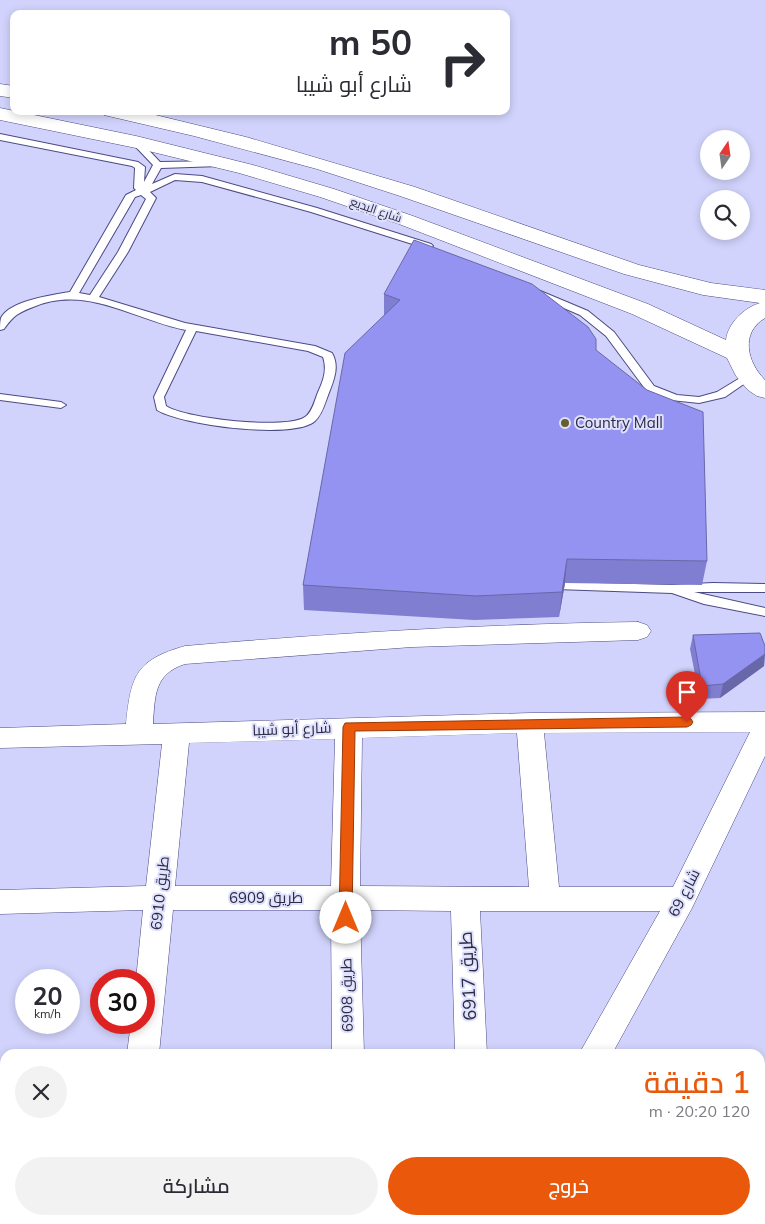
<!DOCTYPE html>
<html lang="ar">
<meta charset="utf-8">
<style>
:root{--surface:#fff;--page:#f2f2f3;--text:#2b2b33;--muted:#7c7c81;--accent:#ea580c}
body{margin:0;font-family:Mulish,Cairo,sans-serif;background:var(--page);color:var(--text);direction:rtl;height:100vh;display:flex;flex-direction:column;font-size:19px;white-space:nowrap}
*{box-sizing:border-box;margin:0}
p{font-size:16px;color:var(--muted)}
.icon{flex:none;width:28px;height:28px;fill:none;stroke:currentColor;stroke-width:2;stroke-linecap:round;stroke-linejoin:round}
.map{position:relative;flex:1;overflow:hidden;direction:ltr}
.details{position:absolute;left:0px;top:1049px;width:765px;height:176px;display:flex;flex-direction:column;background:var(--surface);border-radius:15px 15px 0 0;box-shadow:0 2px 8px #0003;direction:rtl}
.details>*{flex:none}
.guide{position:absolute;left:10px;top:10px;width:500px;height:105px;border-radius:10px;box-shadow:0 2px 8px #0003;direction:rtl;background:#fff;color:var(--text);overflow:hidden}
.needle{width:32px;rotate:13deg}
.controls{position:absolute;left:700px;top:130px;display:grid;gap:10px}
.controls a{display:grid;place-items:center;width:50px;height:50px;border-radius:50%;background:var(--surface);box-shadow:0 2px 8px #0003;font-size:25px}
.speed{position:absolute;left:15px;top:969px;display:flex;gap:10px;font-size:25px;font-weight:700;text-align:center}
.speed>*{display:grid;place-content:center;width:65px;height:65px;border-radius:50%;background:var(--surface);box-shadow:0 2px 8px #0003;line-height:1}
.speed small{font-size:12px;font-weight:400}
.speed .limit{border:8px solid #d22;background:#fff;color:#111}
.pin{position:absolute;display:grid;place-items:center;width:42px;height:42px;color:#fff;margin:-51px -21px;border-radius:50% 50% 50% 0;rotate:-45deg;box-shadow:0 0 5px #0007}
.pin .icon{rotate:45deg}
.me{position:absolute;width:55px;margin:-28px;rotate:0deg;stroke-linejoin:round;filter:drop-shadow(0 0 4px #0008)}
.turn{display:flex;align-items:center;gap:18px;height:105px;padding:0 15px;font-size:22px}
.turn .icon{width:65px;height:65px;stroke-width:2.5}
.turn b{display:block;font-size:35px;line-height:42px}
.round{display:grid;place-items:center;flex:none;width:52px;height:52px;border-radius:26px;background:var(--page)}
.headline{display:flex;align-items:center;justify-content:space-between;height:85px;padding:0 15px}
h1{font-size:30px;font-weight:600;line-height:38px;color:var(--accent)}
.cta{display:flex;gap:10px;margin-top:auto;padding:10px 15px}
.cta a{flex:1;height:58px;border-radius:30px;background:var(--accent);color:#fff;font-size:20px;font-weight:600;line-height:58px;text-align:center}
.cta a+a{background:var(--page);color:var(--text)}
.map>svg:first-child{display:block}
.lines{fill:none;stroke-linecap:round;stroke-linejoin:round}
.lane-casing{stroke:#4c4a84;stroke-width:2}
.street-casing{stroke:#4c4a84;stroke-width:1}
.primary-casing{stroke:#4c4a84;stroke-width:1}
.lane{fill:#fff;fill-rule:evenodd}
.street{fill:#fff;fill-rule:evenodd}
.primary{fill:#fff;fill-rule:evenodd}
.wall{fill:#807ed0}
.shaded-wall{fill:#6867a9}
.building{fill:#9593f2;stroke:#6867a9}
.route{fill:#ea580c;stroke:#983908}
.poi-dot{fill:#655f2c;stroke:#e0e1fd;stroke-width:2}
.labels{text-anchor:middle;stroke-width:4;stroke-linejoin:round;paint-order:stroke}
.far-street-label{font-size:12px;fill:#2b2b45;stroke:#e0e1fd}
.poi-label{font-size:15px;fill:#2b2b45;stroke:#e0e1fd;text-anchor:start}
.street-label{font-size:15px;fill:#2b2b45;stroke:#e0e1fd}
.near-street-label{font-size:18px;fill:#2b2b45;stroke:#e0e1fd}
</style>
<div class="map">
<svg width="765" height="1224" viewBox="0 0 765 1224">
<rect width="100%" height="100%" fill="#d1d3fc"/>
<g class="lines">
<!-- lane casing -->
<g class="lane-casing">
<g id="lane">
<path d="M0,134L138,162L145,167L144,182L153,165L133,144V140H139L160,162L223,161V165L220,166L161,168L152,184L175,174L202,176L317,208L431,244L433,246L431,248H425L311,212L202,182L175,180L150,192L156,198L128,252L99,297L185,323L315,346L332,353C339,365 335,377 330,390C326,399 323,414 315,421C294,440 181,425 157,410L154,397L186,330C134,320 87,284 33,307C18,313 14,315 4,329L0,330C0,326 0,322 1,318C9,301 52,295 70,292L126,195L136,190L134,188L135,168L132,166L0,140ZM141,195L146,199L118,252L90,295L79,293L135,197ZM196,331L308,351L323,357C327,369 324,379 319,390C315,398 313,412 305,417C286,430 186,419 166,406L164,397Z"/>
<path d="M538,290L588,311L614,332L654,386L677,395L699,397L717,392L745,375L749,374L754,377L725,397L699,403L671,400L646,390L606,336L580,315L534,295V291Z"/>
<path d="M0,394L61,402L66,405L61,408L0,400Z"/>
<path d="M560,582L672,585L713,583L765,584V592H694L765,608V616L704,604L672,593L556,589L554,586Z"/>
<path d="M760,1200L765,1202V1218L760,1216Z"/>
<path d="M579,1220H595V1224H577Z"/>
</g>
</g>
<!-- street casing -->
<g class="street-casing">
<g id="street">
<path d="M638,622L647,625L651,631L647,637L638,640L412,647L185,664C154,674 155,696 153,724L530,713L765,712V756L692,908L612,1054H579L660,911H480L487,1054H455L451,911L360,910L364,1054H332L331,910H173L159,1054H127L131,1022H144V980H136L143,910L0,914V890L146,886L162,744L0,748V728L126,724C131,675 136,660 185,646C336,633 487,624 638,622ZM750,732L673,887H559L544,733ZM517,733L529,887L360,886L362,738ZM335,739L331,886H175L189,743Z"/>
<rect x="0" y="1087" width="5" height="30"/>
<rect x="107" y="1220" width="34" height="4"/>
<rect x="334" y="1220" width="34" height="4"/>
<rect x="463" y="1220" width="34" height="4"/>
</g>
</g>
<!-- primary casing -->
<g class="primary-casing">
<g id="primary">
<path d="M0,84L14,86V98L0,96Z"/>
<path d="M0,108L136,136L253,165L334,189L413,216L648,304L726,340C728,323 744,308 760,303L703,295L624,274L400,196L317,169L194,136L104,115L101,111H139L246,137L415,187L639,265L711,283L765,290V318C740,333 747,362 765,380V398L757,396L748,390L736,376L727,358L632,314L399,224L320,197L239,173L136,148L0,120Z"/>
</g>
</g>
<!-- lane -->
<use href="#lane" class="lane"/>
<!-- street -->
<use href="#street" class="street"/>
<!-- primary -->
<use href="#primary" class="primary"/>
</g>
<!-- wall -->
<g class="wall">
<path d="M384,294L596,350L707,561L702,585L565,583L559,617L474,620L304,610L303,585L384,316Z"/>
<path d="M693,635L765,646L764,666L720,698L700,699L690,649Z"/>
</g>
<!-- shaded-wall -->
<g class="shaded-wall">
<path d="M567,559L565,583L559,617L562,592Z"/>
<path d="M765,654L764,666L720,698L723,684Z"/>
</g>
<!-- building -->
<g class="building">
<path d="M414,240L532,284L588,327L596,339V350L647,390L703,412L707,561L567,559L562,592L476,596L303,585L345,353L400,300L384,294Z"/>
<path d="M760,633L765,646V654L723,684L702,686L693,635Z"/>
</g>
<!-- route -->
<path class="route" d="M687,717L691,719L693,722L691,725L687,727L355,731L352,918L350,921L346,923L341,921L339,918L343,727L345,723Z"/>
<!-- markers -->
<circle class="poi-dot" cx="565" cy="423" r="5"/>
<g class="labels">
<!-- far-street labels -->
<g class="far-street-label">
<text transform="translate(376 210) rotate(19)" y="4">شارع البديع</text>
</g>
<!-- poi labels -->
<g class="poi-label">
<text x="575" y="428">Country Mall</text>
</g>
<!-- street labels -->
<g class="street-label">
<text transform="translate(292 729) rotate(-2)" y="5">شارع أبو شيبا</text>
<text transform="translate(160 893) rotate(-84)" y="5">طريق 6910</text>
<text transform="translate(684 893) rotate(-63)" y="5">شارع 69</text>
<text x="266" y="903">طريق 6909</text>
<text transform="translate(347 995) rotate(-91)" y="5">طريق 6908</text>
</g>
<!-- near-street labels -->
<g class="near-street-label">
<text transform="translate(468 976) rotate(-93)" y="6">طريق 6917</text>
</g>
</g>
</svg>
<div class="controls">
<a><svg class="needle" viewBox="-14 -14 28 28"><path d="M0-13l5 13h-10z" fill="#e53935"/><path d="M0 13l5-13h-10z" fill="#7c7c81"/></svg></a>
<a><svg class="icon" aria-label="search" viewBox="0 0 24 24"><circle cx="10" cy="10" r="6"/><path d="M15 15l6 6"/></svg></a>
</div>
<div class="speed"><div>20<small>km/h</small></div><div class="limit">30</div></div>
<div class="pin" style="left:687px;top:722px;background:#d93025"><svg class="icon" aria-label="arrive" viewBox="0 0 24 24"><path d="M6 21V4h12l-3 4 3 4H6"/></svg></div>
<svg class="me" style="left:346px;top:918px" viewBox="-20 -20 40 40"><circle r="19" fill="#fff"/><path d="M0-13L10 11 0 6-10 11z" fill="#ea580c"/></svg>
<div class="guide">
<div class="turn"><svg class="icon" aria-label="right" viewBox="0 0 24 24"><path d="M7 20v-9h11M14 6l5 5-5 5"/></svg><div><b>50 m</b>شارع أبو شيبا</div></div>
</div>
<section class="details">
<div class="headline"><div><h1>1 دقيقة</h1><p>120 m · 20:20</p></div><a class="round"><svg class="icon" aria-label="close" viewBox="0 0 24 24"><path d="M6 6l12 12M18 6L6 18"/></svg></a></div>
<div class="cta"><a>خروج</a><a>مشاركة</a></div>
</section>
</div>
